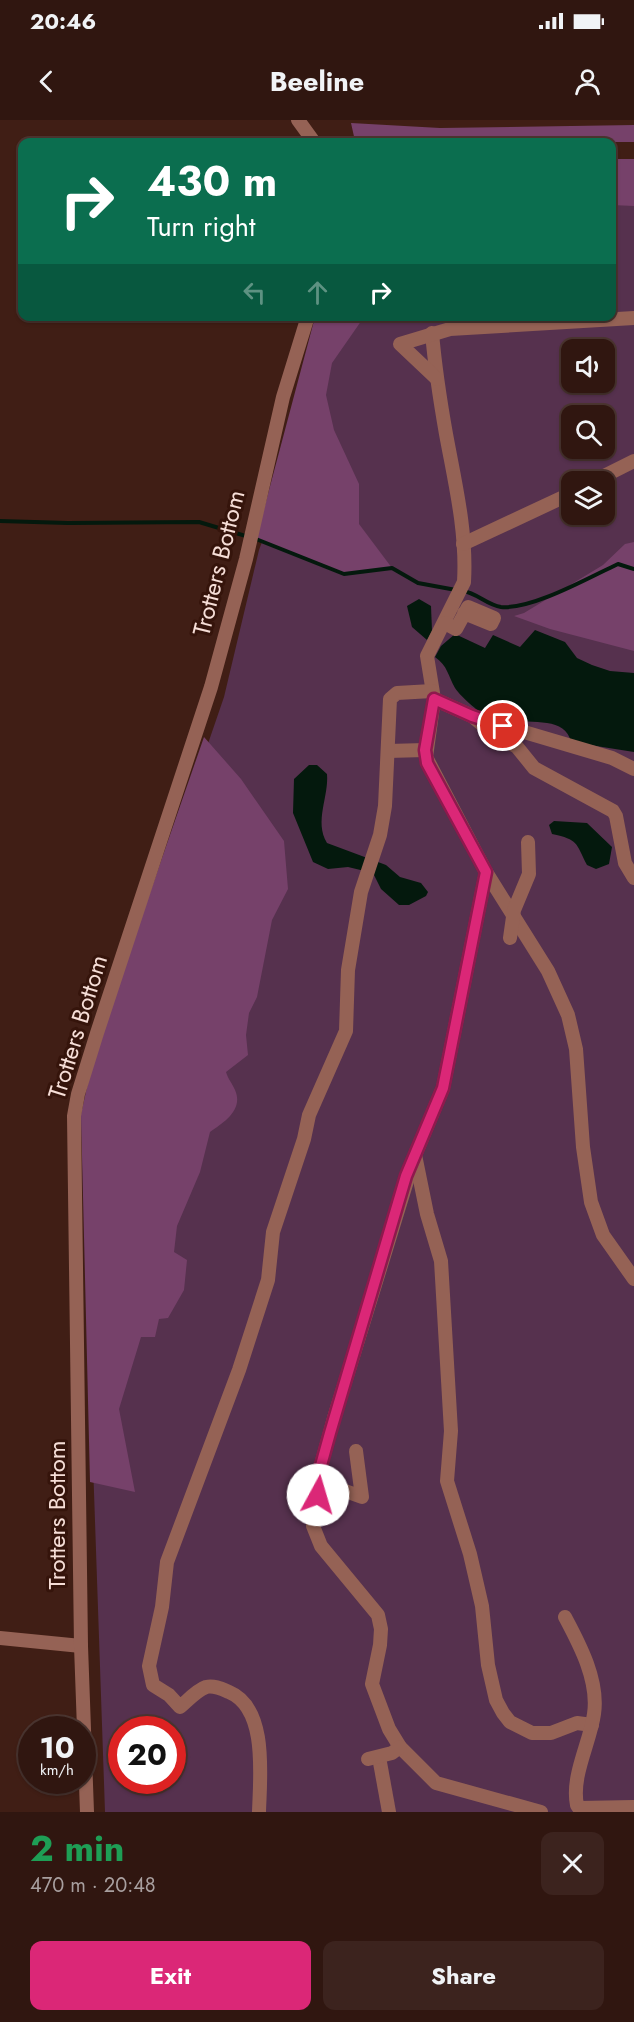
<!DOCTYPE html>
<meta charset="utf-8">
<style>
:root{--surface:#301610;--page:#3c231e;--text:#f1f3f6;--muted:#a89f9f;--line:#4b3530;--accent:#db2777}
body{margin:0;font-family:Jost,sans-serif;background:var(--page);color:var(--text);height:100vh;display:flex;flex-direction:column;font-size:22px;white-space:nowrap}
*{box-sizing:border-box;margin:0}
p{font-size:20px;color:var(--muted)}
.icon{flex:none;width:33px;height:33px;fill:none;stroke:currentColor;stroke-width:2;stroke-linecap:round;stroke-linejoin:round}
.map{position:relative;height:1692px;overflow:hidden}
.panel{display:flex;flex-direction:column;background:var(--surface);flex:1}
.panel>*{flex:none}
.banner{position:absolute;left:18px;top:18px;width:598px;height:183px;border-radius:12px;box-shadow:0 2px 4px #0004,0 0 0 2px var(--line);background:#0b6e4f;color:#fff;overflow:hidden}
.tools{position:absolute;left:561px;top:219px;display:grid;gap:12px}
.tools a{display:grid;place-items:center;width:54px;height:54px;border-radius:12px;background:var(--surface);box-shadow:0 2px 4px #0004,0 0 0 2px var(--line);font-size:30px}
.speed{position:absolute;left:18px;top:1596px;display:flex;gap:12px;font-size:30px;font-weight:700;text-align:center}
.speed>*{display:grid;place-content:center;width:78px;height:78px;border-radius:50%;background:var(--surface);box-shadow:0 2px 4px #0004,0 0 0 2px var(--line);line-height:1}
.speed small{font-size:15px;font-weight:400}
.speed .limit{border:9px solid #d22;background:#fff;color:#111}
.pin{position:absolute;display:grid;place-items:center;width:51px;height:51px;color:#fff;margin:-26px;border:3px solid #fff;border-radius:50%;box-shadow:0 2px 6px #0007}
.me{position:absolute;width:66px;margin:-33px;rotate:6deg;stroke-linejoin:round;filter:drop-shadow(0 0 4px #0008)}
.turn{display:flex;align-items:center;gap:21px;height:126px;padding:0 30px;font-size:27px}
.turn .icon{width:78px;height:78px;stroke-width:2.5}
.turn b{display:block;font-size:42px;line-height:51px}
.lanes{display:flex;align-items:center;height:57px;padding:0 30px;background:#0003;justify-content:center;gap:30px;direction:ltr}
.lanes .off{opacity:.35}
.round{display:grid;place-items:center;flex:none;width:63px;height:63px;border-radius:12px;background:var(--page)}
.head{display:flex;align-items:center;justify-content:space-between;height:102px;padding:0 30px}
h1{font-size:36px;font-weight:700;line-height:45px;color:#1e9e55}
.action{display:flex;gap:12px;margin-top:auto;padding:12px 30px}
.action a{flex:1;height:69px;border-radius:12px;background:var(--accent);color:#fff;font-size:24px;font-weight:700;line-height:69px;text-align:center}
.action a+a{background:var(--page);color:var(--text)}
.status{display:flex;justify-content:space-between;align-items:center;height:42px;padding:0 30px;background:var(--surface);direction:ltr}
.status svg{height:16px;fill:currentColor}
header{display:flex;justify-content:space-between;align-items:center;height:78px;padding:0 30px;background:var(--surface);font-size:27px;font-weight:700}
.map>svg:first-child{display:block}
.green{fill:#56314e;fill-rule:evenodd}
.forest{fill:#76416a}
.water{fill:#04190d}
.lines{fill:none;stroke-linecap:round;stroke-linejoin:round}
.stream{stroke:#04190d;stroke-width:4}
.minor{stroke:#956255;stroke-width:14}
.route-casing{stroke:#8e194d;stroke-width:15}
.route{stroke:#db2777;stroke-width:10}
.labels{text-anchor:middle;stroke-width:6;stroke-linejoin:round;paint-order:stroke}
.street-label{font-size:24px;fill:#f6ded7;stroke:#35140b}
</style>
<div class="status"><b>20:46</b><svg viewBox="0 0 49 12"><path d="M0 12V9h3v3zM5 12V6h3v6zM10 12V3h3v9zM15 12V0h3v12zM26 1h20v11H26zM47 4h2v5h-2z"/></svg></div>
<header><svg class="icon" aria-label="back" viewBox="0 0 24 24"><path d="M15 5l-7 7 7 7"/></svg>Beeline<svg class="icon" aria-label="person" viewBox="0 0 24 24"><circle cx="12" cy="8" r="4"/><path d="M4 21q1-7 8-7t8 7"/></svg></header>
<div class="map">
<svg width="634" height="1692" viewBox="0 0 634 1692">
<rect width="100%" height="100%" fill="#401e15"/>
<!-- green -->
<path class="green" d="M634,74V1692H105L81,994L224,577L259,430L344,202L351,196H612V76ZM572,230H604V262H572ZM572,296H604V328H572ZM572,362H604V394H572ZM122,1610H172V1660H122Z"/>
<!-- forest -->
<g class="forest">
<path d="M351,3L440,8L634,5V22H366L355,21Z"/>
<path d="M612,39H634V86L612,85Z"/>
<path d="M315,197H364L332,243L326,275L334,310L359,364V404L392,448L344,454L256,419Z"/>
<path d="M634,422V531L550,509L514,496L524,493L603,445L625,424Z"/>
<path d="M204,617L241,659L284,721L288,769L272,800L257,877L249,893L246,915L248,935L226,952C228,959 232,963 235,970C244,990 223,1003 210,1012L200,1052L177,1106L174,1132L187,1140L184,1170L168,1198L159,1199L155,1217H141L119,1289L135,1372L90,1362L81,994L95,931Z"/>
</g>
<!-- water -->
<g class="water">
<path d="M419,479L431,486L432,511L427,520L412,507L407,486Z"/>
<path d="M535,510L565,522L577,538L592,545L610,551L634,553V632L571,622C564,591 517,608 491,598C480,594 462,578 455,568C448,556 448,546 435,537L441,526L455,514L485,528L493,515L520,527Z"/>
<path d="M309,645H317L327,654C329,677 314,701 327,723L386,745L400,757L421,763L428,772L426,776L409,785H399L381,769L373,753L348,747L328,749L313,742L293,693L294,659Z"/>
<path d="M554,701L587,703L612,727L609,744L596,749L587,745C575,722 579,720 552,714L549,705Z"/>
</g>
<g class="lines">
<!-- stream -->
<g class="stream">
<path d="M0,401L68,403L199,402L256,419L344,454L392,448L418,463L456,470"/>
<path d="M463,471C477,473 487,485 501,487C532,490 590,457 618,444L634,449"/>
</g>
<!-- minor -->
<g class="minor">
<path d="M298,0L314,22"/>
<path d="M432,213C435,247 440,280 446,314C455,363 467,412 464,462L427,536L434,579L426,637L486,752L548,851L568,895L576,929L583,1027L591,1082L603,1115L634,1159"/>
<path d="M437,259L400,224L450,209L634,198"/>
<path d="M592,362L634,341"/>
<path d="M463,424L572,373"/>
<path d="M445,503L456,509L468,487L494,498L491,504L464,493"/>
<path d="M434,579L472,596L492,613L517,627L534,648L613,691L616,696L625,743L634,758"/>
<path d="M477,598L612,638L634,649"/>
<path d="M388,631L425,630"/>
<path d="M486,752L443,968L415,1035L427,1094L441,1141L451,1311L447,1361L470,1434L482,1486L488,1545L496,1580L503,1593L510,1602L532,1613H551L577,1603L592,1605"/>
<path d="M510,818L514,790L529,754L528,722"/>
<path d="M415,1035L334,1298L321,1345L314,1389L313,1406L321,1426L378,1495L381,1509L380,1525L372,1564L389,1609L400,1627L436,1663L541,1692"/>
<path d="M320,1362L362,1377L356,1331"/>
<path d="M565,1497C580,1525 599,1561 594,1594C590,1623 571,1656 577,1685L579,1688L634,1687"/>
<path d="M0,1518L81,1526"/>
<path d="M379,1637L389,1692"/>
<path d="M368,1639L392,1633L400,1627"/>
<path d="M87,1692L81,1526L74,996L78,974L97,913L211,567L246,439L283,277L308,196"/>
<path d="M259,1692C260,1657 268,1588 229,1572C222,1569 214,1565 206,1567C197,1570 187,1581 180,1587L169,1575L153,1565L149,1546L162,1487L167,1442L239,1250L268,1160L273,1112L304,1019L309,995L346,911L348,850L361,772L380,715L385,686L390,579L397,573L432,571"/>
</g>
</g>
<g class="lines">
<!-- route casing -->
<g class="route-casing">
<path id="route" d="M318,1375L320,1349L330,1313L406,1056L443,968L486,752L427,643L425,630L434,579L472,596L503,606"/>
</g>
<!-- route -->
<use href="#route" class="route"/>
</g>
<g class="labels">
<!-- street labels -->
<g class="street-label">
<text transform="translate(219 443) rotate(-76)" y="8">Trotters Bottom</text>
<text transform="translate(78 907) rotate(-73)" y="8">Trotters Bottom</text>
<text transform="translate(57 1395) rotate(-90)" y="8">Trotters Bottom</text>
</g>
</g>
</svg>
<div class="tools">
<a><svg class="icon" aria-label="sound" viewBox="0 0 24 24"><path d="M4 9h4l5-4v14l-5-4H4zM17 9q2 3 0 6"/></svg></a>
<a><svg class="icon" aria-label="search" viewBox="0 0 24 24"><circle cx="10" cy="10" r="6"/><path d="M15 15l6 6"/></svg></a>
<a><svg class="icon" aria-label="layers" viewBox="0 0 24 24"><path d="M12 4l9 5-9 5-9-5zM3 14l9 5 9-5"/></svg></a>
</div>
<div class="speed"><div>10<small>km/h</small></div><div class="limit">20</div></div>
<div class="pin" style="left:503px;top:606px;background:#d93025"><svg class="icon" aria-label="arrive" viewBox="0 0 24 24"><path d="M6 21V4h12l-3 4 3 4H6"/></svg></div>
<svg class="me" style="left:318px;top:1375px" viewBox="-20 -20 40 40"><circle r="19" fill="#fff"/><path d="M0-13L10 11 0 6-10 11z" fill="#db2777"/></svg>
<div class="banner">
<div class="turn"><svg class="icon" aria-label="right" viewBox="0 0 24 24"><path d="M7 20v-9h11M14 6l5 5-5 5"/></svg><div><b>430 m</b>Turn right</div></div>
<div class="lanes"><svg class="icon off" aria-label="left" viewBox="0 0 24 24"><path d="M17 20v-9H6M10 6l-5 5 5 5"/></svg><svg class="icon off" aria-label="ahead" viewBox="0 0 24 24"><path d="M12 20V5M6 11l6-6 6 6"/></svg><svg class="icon" aria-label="right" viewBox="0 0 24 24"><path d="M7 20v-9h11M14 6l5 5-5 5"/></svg></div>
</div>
</div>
<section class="panel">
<div class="head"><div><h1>2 min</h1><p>470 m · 20:48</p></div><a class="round"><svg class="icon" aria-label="close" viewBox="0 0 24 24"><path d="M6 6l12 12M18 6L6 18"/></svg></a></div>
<div class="action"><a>Exit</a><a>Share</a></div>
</section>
